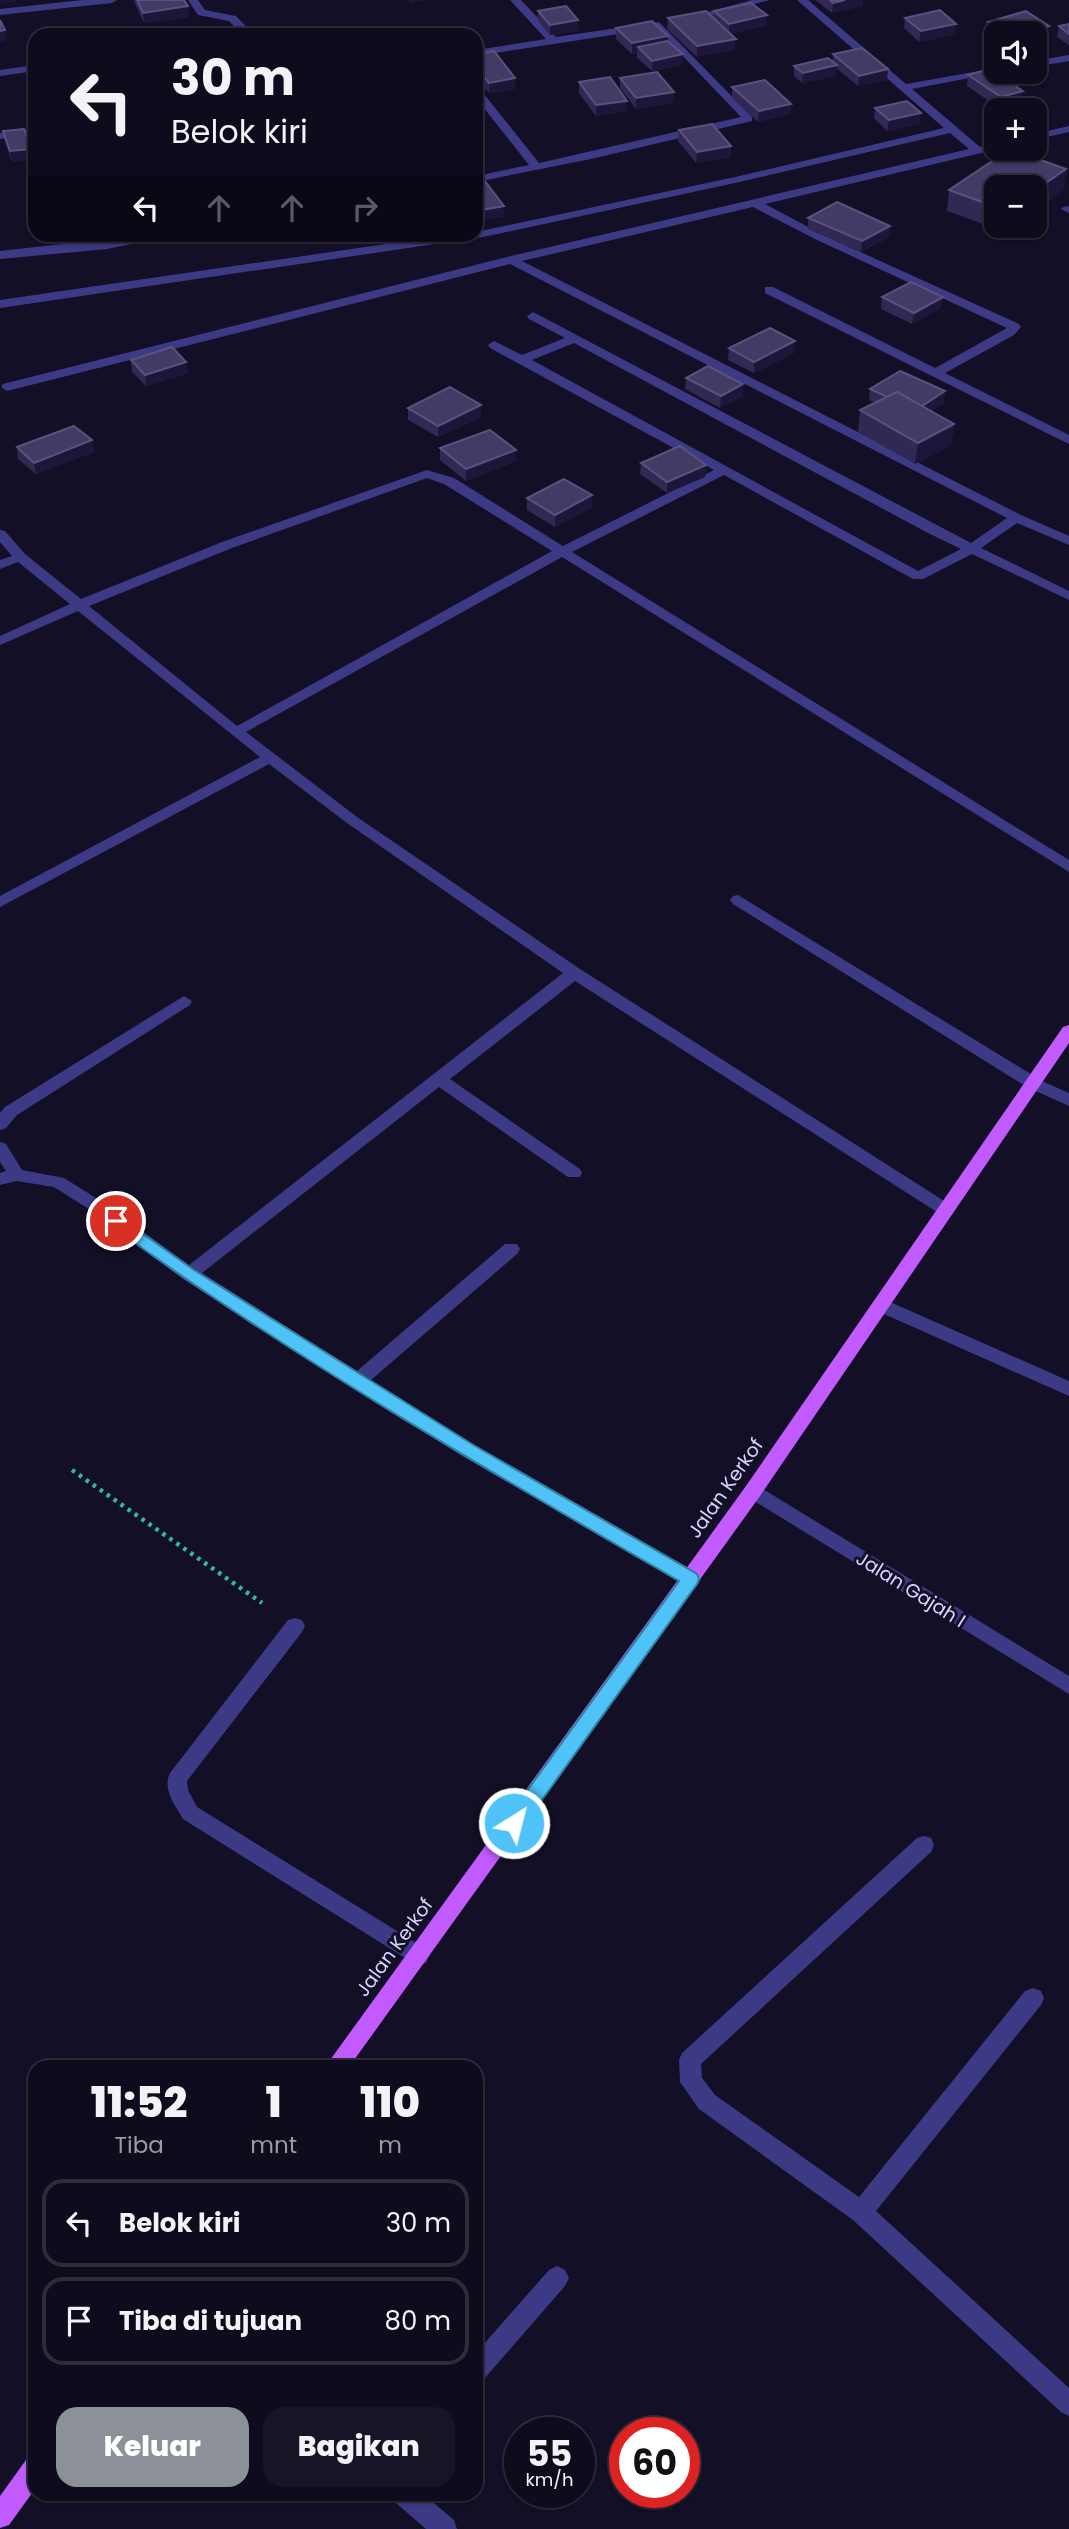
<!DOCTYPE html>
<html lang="id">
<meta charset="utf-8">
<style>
:root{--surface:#0e0b1c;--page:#171425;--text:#f1f3f6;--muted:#9b9ba3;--line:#2e2b3b;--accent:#8c9099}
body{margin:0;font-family:Poppins,sans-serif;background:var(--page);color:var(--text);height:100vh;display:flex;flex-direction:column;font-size:26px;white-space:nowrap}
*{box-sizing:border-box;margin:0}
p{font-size:23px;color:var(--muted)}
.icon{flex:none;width:38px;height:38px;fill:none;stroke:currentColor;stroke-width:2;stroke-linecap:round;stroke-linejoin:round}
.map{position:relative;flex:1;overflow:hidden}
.side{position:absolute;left:28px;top:2060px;width:455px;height:441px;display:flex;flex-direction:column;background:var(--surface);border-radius:21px;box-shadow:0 2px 5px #0004,0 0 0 2px var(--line)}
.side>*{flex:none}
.banner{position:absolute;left:28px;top:28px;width:455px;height:214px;border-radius:21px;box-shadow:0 2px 5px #0004,0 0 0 2px var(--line);background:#0e0b1c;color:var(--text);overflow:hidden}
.fabs{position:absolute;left:984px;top:21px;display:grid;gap:14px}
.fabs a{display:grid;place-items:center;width:63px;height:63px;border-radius:14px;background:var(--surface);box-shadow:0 2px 5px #0004,0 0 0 2px var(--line);font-size:35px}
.speed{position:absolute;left:504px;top:2417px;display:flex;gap:14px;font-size:35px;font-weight:700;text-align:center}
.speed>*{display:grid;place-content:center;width:91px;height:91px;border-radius:50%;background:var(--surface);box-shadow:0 2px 5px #0004,0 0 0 2px var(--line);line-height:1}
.speed small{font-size:18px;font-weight:400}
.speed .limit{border:10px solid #d22;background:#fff;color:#111}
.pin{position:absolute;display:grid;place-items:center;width:60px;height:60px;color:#fff;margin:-30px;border:4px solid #fff;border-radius:50%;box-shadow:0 2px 7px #0007}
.me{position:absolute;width:77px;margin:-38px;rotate:36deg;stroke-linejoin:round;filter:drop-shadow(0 0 5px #0008)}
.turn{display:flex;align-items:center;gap:24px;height:147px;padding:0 28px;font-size:32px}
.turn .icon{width:91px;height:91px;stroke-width:2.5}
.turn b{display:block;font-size:49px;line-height:60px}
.lanes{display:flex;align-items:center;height:66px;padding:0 28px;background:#0003;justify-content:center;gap:35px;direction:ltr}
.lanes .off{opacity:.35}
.eta{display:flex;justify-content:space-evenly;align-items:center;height:119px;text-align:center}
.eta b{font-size:42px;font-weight:800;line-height:49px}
.cta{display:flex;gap:14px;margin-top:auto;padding:14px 28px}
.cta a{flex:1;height:80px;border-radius:21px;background:var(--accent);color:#fff;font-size:28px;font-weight:800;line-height:80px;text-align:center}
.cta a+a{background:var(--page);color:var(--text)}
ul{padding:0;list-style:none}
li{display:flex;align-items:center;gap:21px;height:88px;margin:0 14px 10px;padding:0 14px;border:4px solid var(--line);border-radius:21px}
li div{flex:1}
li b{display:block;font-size:26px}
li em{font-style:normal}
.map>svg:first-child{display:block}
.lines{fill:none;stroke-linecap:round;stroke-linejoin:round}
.path{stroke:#2fb8b0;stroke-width:4.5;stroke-dasharray:3.5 5;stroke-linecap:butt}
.lane{fill:#3d3a85;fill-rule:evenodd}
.street{fill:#3d3a85;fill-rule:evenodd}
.primary{fill:#c25bff;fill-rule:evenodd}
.wall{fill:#312854}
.shaded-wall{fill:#1d163a}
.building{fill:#433a66;stroke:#5a527e;stroke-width:2}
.route{fill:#4fc3f7;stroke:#337fa1;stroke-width:2}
.labels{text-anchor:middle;stroke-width:6;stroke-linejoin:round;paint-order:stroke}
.street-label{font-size:19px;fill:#d9d4ff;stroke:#130f26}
</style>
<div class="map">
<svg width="1069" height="2529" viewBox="0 0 1069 2529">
<rect width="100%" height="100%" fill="#130f26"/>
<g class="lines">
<!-- path -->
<path class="path" d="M72,1470L262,1603"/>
<!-- lane -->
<g class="lane">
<path d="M1069,206V213L1061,209L1063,207Z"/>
<path d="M738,895L1039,1079L1041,1083L1039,1087H1027L733,904L730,900L733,896Z"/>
</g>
<!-- street -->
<g class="street">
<path d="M83,0H117L112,3L0,15V9Z"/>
<path d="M188,0H198L205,10L236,16L254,35H243L229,21L198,15Z"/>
<path d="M510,0H521L556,37L638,25L643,28L638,31L476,56V50L546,39Z"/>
<path d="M752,0H770L687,22L682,19Z"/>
<path d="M797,0H808L906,84L996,68V72H1001L912,89L980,147L996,143V149H998L765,204L825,236L1019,324L1021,327L1014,335L945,373L1069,435V444L765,293V287H773L935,368L1007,328L817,240L753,207L522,261L1021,515L1069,536V545L1017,523L981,548L1069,591V600L972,554L923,579H913L724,475L572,552L1069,860V872L562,557L246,732L357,817L580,969L952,1206L955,1210L952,1214H940L575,981L450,1079L580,1169L582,1173L580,1177H568L439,1087L202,1273L357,1371L505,1244H517L520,1249L517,1254L371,1380L476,1446L698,1573L701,1579L698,1585L691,1587L462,1456L183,1279L92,1211L54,1187L17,1181L0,1185V1173L6,1171L0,1162V1142L6,1144L22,1170L64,1178L104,1203L189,1265L563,973L347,823L269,764L0,907V896L260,757L78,611L0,645V636L70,604L18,562L0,569V560L12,556L0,542V530L5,531L25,554L81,599L222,542L427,470L454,478L563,546L714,470L490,348L488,345L494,341L522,355L565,338L529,319L527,316L533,312L971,543L1007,518L510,264L7,391L1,387L3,384L511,256L969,149L950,133L735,183L483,237L0,308V300L455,234H476V232L735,177L944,128ZM574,343L928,533L961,549L918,571L532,360ZM427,478L444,484L552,551L237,726L89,606L232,548Z"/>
<path d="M659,22L752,117V121L591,159L476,182V176L529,165L476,98V88L480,89L539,163L741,117L655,27V23Z"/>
<path d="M1069,55V61L1034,67V61Z"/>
<path d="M35,65V71L0,76V70Z"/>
<path d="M1069,126V132L1034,140V134Z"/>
<path d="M35,128V134L0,139V133Z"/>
<path d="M152,234H182L107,249L0,259V251Z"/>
<path d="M184,996L192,1001L190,1005L17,1115L6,1128L0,1130V1113L5,1107Z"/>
<path d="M1033,1077L1069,1093V1106L1027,1087L1025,1083L1027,1079Z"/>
<path d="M881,1298L1069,1381V1396L875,1310L872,1305L875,1300Z"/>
<path d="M753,1483L1069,1676V1694L746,1496L744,1491L746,1486Z"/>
<path d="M295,1618L302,1620L305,1626L302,1632L187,1781L188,1790L197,1807L426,1949L429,1956L426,1963L418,1966L183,1819C175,1805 162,1789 170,1773L288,1620Z"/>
<path d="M924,1836L931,1838L934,1845L931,1852L701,2064L702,2078L715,2095L859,2197L1025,1991L1033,1988L1041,1991L1044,1998L1041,2005L876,2211L1069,2388V2416L1061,2412L853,2220L699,2109L680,2082L679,2060L682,2053L917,1838Z"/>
<path d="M557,2266L565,2270L569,2278L565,2286L484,2379L476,2383V2353L549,2270Z"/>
<path d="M393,2494H423L454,2520L457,2529H426L396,2503Z"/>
</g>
<!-- primary -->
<g class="primary">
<path d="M1069,1025V1043L760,1496L349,2067H325L746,1486L1063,1027Z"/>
<path d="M35,2457V2489L9,2525L0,2528V2496L26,2460Z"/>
</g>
</g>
<!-- wall -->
<g class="wall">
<path d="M134,0H184L188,6L189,17L144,23L135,4Z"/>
<path d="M815,0H863V6L832,13Z"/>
<path d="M538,11L578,20V31L550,35L538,21Z"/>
<path d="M714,11L767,15V25L730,34L735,49L697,57L667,29L668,18L713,17Z"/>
<path d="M905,18L955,34L919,42L904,28Z"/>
<path d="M988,22L1047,36L1034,33H996V38L986,32Z"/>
<path d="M1069,24V45L1057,37L1059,26Z"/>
<path d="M616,28L668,36V42L683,54L682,65L652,71L637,58V53L632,54L616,39Z"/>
<path d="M476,54L515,89L489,93L476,77Z"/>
<path d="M833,54L887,80L858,86L836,68V76L802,83L794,76V66L833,62Z"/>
<path d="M968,75L1021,102L999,108L967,86Z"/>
<path d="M620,78L674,92L673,103L636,109L620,88Z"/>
<path d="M579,82L626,111L596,116L579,93Z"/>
<path d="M732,87L791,114L758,122L732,98Z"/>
<path d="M875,108L920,124L887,131L874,118Z"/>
<path d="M679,130L731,146L730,157L696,163L678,141Z"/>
<path d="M3,131L32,160L12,162L5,142Z"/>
<path d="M1010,149L1066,169L1063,190L1034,210V187H996V226H1011L1003,231L947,211L949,190Z"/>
<path d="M808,218L890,226L889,237L861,252L808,229Z"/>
<path d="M882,297L941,308L912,324L881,309Z"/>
<path d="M729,348L794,353L754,373L728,360Z"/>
<path d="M131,360L188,373L146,386L132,372Z"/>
<path d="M686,378L743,384V396L720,408L685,389Z"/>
<path d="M870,389L944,403L931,411L954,424L951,445L915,464L858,432L860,410L875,403L869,400Z"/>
<path d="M481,405V417L438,437L408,420V408Z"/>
<path d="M92,440L94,452L36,474L18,459L17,447Z"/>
<path d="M440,448L516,450V461L466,481L440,460Z"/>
<path d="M641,463L706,465L705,477L667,493L640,474Z"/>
<path d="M592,495V507L555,527L527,510V498Z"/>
</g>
<!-- shaded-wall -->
<g class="shaded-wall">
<path d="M0,0H16V2L0,4Z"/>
<path d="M409,0H425L410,3Z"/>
<path d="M845,0H863V6L832,13L833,3Z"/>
<path d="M188,6L189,17L144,23L143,13Z"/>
<path d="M767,15V25L729,34V24Z"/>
<path d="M578,20V31L550,35V25Z"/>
<path d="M956,24L955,34L919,42L921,31Z"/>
<path d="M1049,26L1047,36L1034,40V33H1021Z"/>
<path d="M5,30L6,41L0,42V31Z"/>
<path d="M668,36V46L638,47L637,53L632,54V43Z"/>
<path d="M736,39L735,49L697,57V46Z"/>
<path d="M683,54L682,65L652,71V61Z"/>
<path d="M837,65L836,76L802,83L803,73Z"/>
<path d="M888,69L887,80L858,86L859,76Z"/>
<path d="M515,78V89L489,93V83Z"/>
<path d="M1023,91L1021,102L999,108L1001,97Z"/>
<path d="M674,92L673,103L636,109V98Z"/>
<path d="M627,101L626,111L596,116V105Z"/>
<path d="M791,104V114L758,122L759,111Z"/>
<path d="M921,113L920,124L887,131L889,120Z"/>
<path d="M731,146L730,157L696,163L697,152Z"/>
<path d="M31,149L32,160L12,162L10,151Z"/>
<path d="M1066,169L1063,190L1034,210V191Z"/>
<path d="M504,206V217L476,222V211Z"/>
<path d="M890,226L889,237L861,252L862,241Z"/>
<path d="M1004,226H1011L1003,231Z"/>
<path d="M943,297L941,308L912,324L914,313Z"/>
<path d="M795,341L794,353L754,373V362Z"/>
<path d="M186,362L188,373L146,386L145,375Z"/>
<path d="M743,384V396L720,408L721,396Z"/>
<path d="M945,391L944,403L914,421L916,410Z"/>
<path d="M481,405V417L438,437V426Z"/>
<path d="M954,424L951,445L915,464L918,443Z"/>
<path d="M92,440L94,452L36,474L34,463Z"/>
<path d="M516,450V461L466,481V469Z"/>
<path d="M706,465L705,477L667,493V482Z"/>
<path d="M592,495V507L555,527V515Z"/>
</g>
<!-- building -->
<g class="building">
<path d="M137,0H184L188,6L143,13Z"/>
<path d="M830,0H845L833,3Z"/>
<path d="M751,3L767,15L729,24L714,11Z"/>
<path d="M566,6L578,20L550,25L538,11Z"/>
<path d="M940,10L956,24L921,31L905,18Z"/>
<path d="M706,11L736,39L697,46L668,18Z"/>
<path d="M1026,11L1049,26L1021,33H1005L988,22Z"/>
<path d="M0,20L5,30L0,31Z"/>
<path d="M652,21L668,36L632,43L616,28Z"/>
<path d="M1069,24V34L1059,26Z"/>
<path d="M667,41L683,54L652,61L638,47Z"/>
<path d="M862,48L888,69L859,76L833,54Z"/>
<path d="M494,51L515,78L489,83L476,67V54Z"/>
<path d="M828,58L837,65L803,73L794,66Z"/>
<path d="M990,69L1023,91L1001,97L968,75Z"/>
<path d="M657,72L674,92L636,98L620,78Z"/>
<path d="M610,77L627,101L596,105L579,82Z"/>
<path d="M765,80L791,104L759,111L732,87Z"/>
<path d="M907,101L921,113L889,120L875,108Z"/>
<path d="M712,124L731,146L697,152L679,130Z"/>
<path d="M24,129L31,149L10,151L3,131Z"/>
<path d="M1010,149L1066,169L1034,191V187H996V207L949,190Z"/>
<path d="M481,176L504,206L476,211V177Z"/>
<path d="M837,202L890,226L862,241L808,218Z"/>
<path d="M911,282L943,297L914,313L882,297Z"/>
<path d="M770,328L795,341L754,362L729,348Z"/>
<path d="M172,347L186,362L145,375L131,360Z"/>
<path d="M708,366L743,384L721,396L686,378Z"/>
<path d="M900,371L945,391L922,406L897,392L887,397L870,389Z"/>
<path d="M450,387L481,405L438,426L408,408Z"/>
<path d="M897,392L954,424L918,443L860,410Z"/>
<path d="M74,426L92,440L34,463L17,447Z"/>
<path d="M490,430L516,450L466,469L440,448Z"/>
<path d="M680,446L706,465L667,482L641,463Z"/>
<path d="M564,479L592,495L555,515L527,498Z"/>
</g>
<!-- route -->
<path class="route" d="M116,1215L194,1270L475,1446L697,1574L699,1579L697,1584L521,1829L514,1831L508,1829L505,1823L508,1817L679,1581C486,1469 291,1357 110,1225L108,1221L110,1217Z"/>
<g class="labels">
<!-- street labels -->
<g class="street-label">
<text transform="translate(725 1488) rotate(-55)" y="7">Jalan Kerkof</text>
<text transform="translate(911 1589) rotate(32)" y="7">Jalan Gajah I</text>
<text transform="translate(394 1947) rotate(-54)" y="7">Jalan Kerkof</text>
</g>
</g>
</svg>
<div class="fabs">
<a><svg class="icon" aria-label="sound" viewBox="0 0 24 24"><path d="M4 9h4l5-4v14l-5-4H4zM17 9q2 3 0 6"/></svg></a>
<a>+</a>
<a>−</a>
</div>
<div class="speed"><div>55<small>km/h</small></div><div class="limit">60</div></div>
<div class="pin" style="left:116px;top:1221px;background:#d93025"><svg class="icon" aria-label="arrive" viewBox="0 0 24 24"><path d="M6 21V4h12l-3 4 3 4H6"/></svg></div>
<svg class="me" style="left:514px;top:1823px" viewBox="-20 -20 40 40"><circle r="17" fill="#4fc3f7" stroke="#fff" stroke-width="3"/><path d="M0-11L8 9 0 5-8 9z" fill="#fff"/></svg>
<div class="banner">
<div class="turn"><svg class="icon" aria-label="left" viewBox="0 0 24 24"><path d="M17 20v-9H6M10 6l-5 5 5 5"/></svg><div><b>30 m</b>Belok kiri</div></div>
<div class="lanes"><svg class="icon" aria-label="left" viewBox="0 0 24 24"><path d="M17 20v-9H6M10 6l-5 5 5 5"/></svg><svg class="icon off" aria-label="ahead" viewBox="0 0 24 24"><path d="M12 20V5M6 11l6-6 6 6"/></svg><svg class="icon off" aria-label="ahead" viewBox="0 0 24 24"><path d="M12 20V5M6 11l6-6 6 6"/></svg><svg class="icon off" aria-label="right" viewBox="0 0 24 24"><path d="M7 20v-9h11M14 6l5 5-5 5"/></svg></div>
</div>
<section class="side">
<div class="eta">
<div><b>11:52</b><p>Tiba</p></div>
<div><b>1</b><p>mnt</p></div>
<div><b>110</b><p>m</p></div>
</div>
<ul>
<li><svg class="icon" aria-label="left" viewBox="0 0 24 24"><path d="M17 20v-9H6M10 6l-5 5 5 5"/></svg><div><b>Belok kiri</b></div><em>30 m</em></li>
<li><svg class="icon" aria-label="arrive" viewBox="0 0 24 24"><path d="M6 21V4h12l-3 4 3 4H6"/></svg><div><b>Tiba di tujuan</b></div><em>80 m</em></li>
</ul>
<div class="cta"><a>Keluar</a><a>Bagikan</a></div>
</section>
</div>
